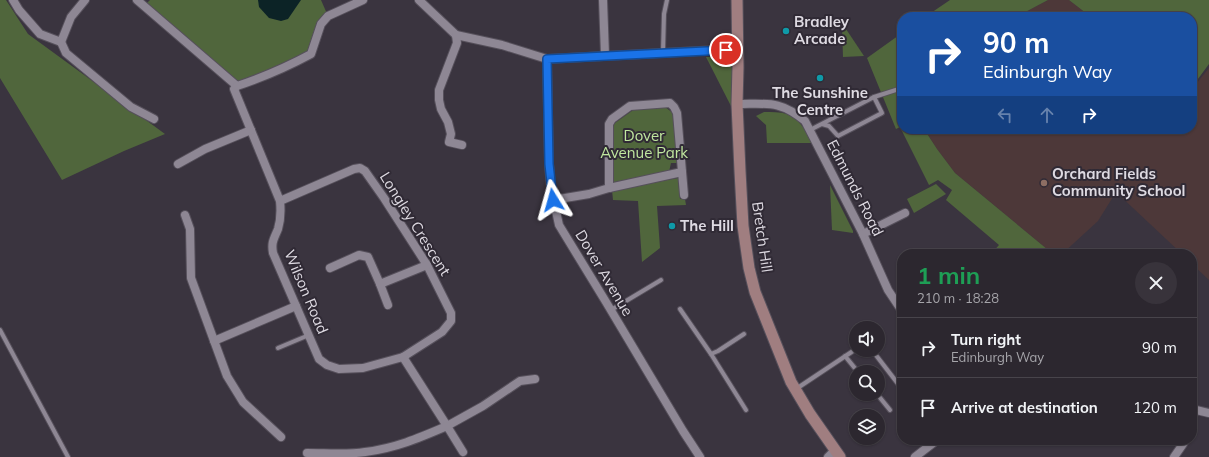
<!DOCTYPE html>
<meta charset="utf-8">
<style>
:root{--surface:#2c272f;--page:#38333b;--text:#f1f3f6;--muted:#a6a5aa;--line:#48444b}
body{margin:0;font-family:Mulish,sans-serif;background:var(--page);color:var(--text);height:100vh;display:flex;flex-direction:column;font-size:15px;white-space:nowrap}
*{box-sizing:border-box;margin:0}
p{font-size:13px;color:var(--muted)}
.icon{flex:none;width:22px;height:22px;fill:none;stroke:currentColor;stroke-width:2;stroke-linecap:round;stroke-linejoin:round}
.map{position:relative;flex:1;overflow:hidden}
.panel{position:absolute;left:897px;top:249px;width:300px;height:196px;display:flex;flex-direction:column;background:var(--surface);border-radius:16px;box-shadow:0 1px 3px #0004,0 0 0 1px var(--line)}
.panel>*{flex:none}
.top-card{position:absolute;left:897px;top:12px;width:300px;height:122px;border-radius:16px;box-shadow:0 1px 3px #0004,0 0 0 1px var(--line);background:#1a4fa0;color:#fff;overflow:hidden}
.tools{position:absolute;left:849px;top:321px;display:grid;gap:8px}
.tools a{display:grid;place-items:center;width:36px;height:36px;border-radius:50%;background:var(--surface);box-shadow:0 1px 3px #0004,0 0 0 1px var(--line);font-size:20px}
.pin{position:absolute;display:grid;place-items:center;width:34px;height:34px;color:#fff;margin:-17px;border:2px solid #fff;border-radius:50%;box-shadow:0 1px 4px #0007}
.me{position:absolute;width:44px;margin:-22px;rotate:352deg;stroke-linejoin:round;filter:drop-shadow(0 0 3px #0008)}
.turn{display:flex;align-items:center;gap:14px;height:84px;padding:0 20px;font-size:18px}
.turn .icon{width:52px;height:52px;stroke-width:2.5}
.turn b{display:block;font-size:28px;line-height:34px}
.lanes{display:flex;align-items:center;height:38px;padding:0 20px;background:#0003;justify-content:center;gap:20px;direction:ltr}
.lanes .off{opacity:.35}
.round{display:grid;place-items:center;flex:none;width:42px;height:42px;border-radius:21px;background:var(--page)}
.headline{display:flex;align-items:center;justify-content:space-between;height:68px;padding:0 20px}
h1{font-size:24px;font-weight:700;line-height:30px;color:#1e9e55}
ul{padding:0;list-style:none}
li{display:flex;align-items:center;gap:12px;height:60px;padding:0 20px;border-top:1px solid var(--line)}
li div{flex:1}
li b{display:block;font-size:15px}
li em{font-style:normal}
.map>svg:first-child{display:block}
.education{fill:#4d3839}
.green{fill:#50663c}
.water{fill:#0c2326}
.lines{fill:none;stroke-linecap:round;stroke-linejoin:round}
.lane-casing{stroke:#56505b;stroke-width:6}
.street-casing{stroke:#56505b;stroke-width:10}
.secondary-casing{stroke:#56505b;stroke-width:13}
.lane{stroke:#8e8794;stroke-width:4}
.street{stroke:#8e8794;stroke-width:8}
.secondary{stroke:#a07e80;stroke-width:11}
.route-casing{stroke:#114b97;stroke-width:10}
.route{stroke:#1a73e8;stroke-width:7}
.culture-dot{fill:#0f9aa8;stroke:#302a35;stroke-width:1.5}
.education-dot{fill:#8d6e63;stroke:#302a35;stroke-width:1.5}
.labels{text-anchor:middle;stroke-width:4;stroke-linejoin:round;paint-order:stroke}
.poi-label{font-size:15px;font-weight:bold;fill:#dedae2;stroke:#302a35;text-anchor:start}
.park-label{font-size:15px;fill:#c0e79f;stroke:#302a35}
.street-label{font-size:15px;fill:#dedae2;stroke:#302a35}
</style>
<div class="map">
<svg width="1209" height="457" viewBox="0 0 1209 457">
<rect width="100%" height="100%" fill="#3a343f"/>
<!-- education -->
<g class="education">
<path d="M1048,0H1069L1091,17H1016Z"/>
<path d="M1209,68V280L1192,264V254H1182L1116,192L1098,221L1062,254H1053L955,173L937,149L924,129H1192V89Z"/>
</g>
<!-- green -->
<g class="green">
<path d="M0,0H6L28,34L165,134L124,151L62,180L0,78Z"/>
<path d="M150,0H321L328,16L311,54L237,86L144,6Z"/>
<path d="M950,0H1048L1016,17H925Z"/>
<path d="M1069,0H1209V64L1192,87V17H1091Z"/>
<path d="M842,26H844L864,56L843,57Z"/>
<path d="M902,33V129H924L937,149L955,173L1053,254H1009L1006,252L1004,254H991L999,245L946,200L952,190L938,180L929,185L900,127L896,129L867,58Z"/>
<path d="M706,57H724L729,60L732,66L733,110Z"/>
<path d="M665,107L673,113L678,163H671L669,172L613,184L612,128L615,123L636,108Z"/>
<path d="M764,112C771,112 780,112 787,114C799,118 807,132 812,143H767L766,125L756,116Z"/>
<path d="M678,178L680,199H685L686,205L657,206L660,248L642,262L638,201L613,200L612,190Z"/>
<path d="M936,184L946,194L914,213L907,199Z"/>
<path d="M830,185L853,231V233L832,230Z"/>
</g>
<!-- water -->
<path class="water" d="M258,0H301L288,19L281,21L269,18L259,7Z"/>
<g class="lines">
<!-- lane casing -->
<g class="lane-casing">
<g id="lane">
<path d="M663,52L664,14L667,0"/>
<path d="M874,97L902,88"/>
<path d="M810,130L874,97L882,113L838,136L829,126L822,124"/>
<path d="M680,309L711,354L746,410"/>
<path d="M611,310L661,280"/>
<path d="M0,330L68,457"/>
<path d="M278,348L309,335"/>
<path d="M872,350L902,389"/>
<path d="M711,354L718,351L744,334"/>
<path d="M845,356L858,372"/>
<path d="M796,389L856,349"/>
<path d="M877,394L890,410"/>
</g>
</g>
<!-- street casing -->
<g class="street-casing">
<g id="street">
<path d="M13,0L19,10L40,34L61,42L71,17L85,0"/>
<path d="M137,0L237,86C264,77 285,68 311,54L321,24L328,16L363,0"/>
<path d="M419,0L456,35L502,45L547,59L737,49"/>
<path d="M603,0L605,55"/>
<path d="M456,35L457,43L439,90V100L441,109L448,122L451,134L449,142L462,145"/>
<path d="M61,42L66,53L131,107L154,119"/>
<path d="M547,59L549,164L551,188L559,225L606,302L683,431L700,457"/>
<path d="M237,86L234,89L280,201C281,211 281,219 278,229C274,239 271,242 273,253L319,359L327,365L339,369L363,368L403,357L442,332L451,321V313L427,265L384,198L365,171L360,168L354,169L280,201"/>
<path d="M737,104C768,104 780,100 805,121L863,234L888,290L902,311"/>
<path d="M178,164L205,149L251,130"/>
<path d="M609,188V124L612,119L630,106L670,103L674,107L677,113L684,195"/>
<path d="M553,200L589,194L609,188L682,172"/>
<path d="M185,215L190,229L191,278L227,376L243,402L281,437"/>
<path d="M863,234L905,213"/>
<path d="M330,268L359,255L368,257L380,284"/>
<path d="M388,305L380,284L427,265"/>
<path d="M214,341L296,306"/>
<path d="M403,357L447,426L483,406L520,381L535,379"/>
<path d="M1192,409L1209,413"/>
<path d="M1192,419L1195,410"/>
<path d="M307,453C326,453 347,455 365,452C396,448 419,438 447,426L463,452"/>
<path d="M828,457L835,450"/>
<path d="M915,457L937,440"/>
<path d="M1174,457L1183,444L1185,440"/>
</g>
</g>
<!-- secondary casing -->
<g class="secondary-casing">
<path id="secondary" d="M737,0L738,67L737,104L740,171L743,226L749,268L755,292L791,382L810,414L840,457"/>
</g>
<!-- lane -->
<use href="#lane" class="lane"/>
<!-- street -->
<use href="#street" class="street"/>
<!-- secondary -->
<use href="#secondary" class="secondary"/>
</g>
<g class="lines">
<!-- route casing -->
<g class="route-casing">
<path id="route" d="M553,200L549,164L547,59L726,50"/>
</g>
<!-- route -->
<use href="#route" class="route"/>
</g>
<!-- markers -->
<g class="culture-dot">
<circle cx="786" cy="31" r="4"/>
<circle cx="820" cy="78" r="4"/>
<circle cx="672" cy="226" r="4"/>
</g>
<circle class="education-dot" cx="1044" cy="183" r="4"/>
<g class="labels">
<!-- poi labels -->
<g class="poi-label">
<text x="794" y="27">Bradley<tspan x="794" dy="17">Arcade</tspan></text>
<text x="820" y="98" text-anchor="middle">The Sunshine<tspan x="820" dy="17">Centre</tspan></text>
<text x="1052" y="179">Orchard Fields<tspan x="1052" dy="17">Community School</tspan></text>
<text x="680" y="231">The Hill</text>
</g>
<!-- park labels -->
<g class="park-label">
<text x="644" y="141">Dover<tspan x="644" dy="17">Avenue Park</tspan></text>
</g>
<!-- street labels -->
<g class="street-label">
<text transform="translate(855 188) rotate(63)" y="5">Edmunds Road</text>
<text transform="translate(415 224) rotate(58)" y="5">Longley Crescent</text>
<text transform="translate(762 237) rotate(82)" y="5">Bretch Hill</text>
<text transform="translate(604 273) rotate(59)" y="5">Dover Avenue</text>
<text transform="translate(306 292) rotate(67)" y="5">Wilson Road</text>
</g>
</g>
</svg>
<div class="tools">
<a><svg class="icon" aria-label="sound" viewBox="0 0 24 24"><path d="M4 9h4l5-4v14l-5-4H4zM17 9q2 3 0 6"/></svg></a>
<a><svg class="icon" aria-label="search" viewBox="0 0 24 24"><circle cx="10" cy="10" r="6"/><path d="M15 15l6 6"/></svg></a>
<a><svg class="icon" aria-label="layers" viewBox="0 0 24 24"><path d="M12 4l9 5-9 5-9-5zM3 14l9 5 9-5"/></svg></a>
</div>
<div class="pin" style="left:726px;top:50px;background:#d93025"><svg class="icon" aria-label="arrive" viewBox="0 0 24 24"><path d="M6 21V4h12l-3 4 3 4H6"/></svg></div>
<svg class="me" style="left:553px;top:200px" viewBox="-20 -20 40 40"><path d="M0-17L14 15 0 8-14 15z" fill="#1a73e8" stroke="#fff" stroke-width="4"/></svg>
<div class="top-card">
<div class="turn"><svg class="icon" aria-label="right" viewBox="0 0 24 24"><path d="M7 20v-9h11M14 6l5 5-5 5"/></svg><div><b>90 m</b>Edinburgh Way</div></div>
<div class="lanes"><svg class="icon off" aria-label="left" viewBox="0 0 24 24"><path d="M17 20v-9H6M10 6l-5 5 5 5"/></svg><svg class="icon off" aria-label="ahead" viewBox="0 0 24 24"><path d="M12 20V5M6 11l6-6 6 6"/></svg><svg class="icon" aria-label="right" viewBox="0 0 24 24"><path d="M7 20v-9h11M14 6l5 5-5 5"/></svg></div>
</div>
<section class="panel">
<div class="headline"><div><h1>1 min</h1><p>210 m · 18:28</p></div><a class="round"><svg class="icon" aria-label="close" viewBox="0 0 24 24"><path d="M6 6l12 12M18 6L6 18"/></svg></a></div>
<ul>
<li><svg class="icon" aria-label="right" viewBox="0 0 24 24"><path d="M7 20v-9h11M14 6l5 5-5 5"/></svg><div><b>Turn right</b><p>Edinburgh Way</p></div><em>90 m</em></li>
<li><svg class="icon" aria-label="arrive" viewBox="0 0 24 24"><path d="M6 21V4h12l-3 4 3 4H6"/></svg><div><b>Arrive at destination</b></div><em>120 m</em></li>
</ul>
</section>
</div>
